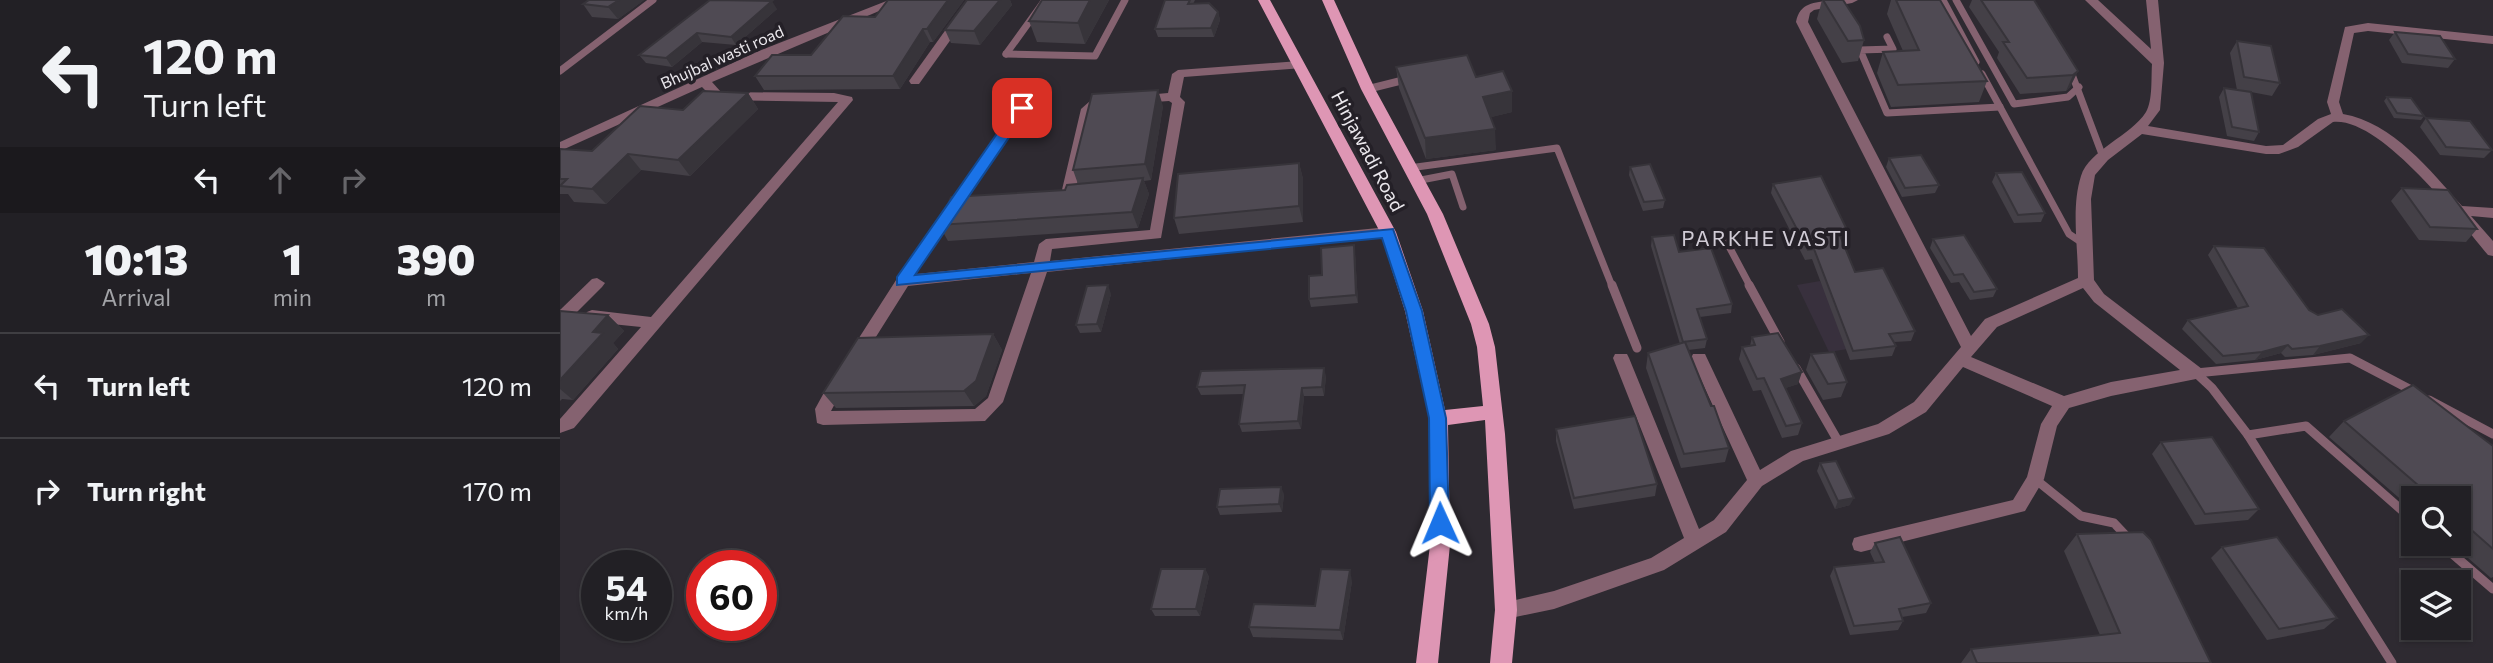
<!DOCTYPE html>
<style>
:root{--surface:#222025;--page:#2e2d32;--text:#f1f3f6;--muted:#a2a3a7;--line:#3f3e42}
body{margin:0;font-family:Commissioner,sans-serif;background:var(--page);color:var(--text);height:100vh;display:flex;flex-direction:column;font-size:26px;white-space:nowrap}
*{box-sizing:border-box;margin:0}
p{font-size:23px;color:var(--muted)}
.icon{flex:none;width:38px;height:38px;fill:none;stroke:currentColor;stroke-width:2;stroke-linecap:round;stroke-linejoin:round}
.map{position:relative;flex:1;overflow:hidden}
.details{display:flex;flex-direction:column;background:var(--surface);width:560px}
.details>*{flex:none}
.hud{background:#222025;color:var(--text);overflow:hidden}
.tools{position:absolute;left:1841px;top:486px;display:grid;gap:14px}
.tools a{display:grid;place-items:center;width:70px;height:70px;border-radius:0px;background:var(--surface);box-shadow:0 2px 5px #0004,0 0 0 2px var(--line);font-size:35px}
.speed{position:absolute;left:21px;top:550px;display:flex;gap:14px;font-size:35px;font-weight:700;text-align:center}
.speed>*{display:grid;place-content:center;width:91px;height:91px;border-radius:50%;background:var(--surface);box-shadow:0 2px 5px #0004,0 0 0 2px var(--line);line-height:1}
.speed small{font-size:18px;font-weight:400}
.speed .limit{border:10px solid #d22;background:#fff;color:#111}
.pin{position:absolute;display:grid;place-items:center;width:60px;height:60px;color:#fff;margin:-30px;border-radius:14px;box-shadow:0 4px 10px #0006}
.me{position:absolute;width:77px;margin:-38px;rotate:359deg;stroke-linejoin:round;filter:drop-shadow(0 0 5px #0008)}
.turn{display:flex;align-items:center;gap:24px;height:147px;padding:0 28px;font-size:32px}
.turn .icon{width:91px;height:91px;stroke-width:2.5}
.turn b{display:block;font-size:49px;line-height:60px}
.lanes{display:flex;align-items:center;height:66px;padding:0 28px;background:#0003;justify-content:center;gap:35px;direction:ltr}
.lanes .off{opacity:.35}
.eta{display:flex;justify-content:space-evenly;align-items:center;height:119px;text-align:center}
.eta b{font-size:42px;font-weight:800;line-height:49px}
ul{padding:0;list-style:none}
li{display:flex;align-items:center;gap:21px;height:105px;padding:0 28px;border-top:2px solid var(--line)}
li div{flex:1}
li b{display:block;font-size:26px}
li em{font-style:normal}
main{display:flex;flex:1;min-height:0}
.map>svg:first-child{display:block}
.built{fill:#38303d}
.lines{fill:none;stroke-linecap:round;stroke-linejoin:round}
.lane-far1{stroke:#856270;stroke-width:7}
.lane{stroke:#856270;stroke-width:9}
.street{fill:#856270;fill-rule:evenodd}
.primary{fill:#de96b4;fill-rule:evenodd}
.wall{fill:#444047}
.shaded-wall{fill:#37343a}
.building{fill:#4f4a53;stroke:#37343a;stroke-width:2}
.route{fill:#1a73e8;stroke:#114b97;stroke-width:2}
.labels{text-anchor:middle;stroke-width:7;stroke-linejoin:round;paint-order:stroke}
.far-street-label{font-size:16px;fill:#ebe8ed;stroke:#242027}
.street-label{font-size:19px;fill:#ebe8ed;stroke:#242027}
.neighbourhood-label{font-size:21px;letter-spacing:2px;fill:#d0cbd5;stroke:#242027}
</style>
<main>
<section class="details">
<div class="hud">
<div class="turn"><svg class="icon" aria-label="left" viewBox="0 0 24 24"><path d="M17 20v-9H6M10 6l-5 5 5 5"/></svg><div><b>120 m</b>Turn left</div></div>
<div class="lanes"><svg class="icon" aria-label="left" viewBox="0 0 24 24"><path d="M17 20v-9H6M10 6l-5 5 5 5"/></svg><svg class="icon off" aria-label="ahead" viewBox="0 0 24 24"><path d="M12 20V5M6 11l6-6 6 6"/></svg><svg class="icon off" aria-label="right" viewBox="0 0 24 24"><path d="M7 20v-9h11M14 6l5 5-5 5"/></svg></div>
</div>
<div class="eta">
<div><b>10:13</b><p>Arrival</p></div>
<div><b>1</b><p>min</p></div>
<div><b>390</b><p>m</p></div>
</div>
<ul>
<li><svg class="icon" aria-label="left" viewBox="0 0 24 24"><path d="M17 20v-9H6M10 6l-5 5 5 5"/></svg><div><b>Turn left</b></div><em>120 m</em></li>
<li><svg class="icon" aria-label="right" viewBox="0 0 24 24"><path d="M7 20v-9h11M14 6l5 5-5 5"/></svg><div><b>Turn right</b></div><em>170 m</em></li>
</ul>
</section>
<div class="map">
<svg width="1933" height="663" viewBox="0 0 1933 663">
<rect width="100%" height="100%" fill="#2e2a31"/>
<!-- built -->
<path class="built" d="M1260,281L1294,348L1269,352L1237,285Z"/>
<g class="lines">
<!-- lane-far1 -->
<g class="lane-far1">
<path d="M1383,0L1416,62"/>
<path d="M1396,0L1454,104L1508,97L1519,87"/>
<path d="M1327,37L1333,49L1300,50L1327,113L1440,107"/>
<path d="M446,54L535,56L565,0"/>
<path d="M446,54L485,0"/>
<path d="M1510,69L1543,157"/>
<path d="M0,71L93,0"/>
<path d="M1422,74L1509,234L1524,244"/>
<path d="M849,168L997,148L1052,286"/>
<path d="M856,181L892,174L903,207"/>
<path d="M1164,237L1190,286"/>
</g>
<!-- lane -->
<g class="lane">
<path d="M1052,285L1077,348"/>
<path d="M1189,285L1220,342"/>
<path d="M1236,368L1278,441"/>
<path d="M1636,373L1652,388L1688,435L1832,663"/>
<path d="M1636,373L1790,358L1855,392"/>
<path d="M1869,400L1933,434"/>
<path d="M1688,435L1746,426L1853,520"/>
<path d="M1475,479L1521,516L1554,523L1570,540"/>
<path d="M1881,544L1933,589"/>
</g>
<!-- street -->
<g class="street">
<path d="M329,0H345L152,82L161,92L274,93L292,97L293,100L14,428L0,433V419L81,327L32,322L24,316L27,312L32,310L91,317L278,102L158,100L154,99L142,87L0,151V142L199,51Z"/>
<path d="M407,0H419L359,84H351L349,81Z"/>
<path d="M1271,0H1298L1292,3L1254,10L1250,13L1248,22L1411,336L1425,319L1518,278C1518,246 1511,207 1521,176C1529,150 1571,136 1586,112C1593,100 1591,77 1592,64L1525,0H1538L1591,49L1586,0H1598L1604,63L1600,110L1588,126L1706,146L1723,145L1758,119L1771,114L1767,102L1785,27L1808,23L1933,36V44L1808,31L1794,33L1779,102L1783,114C1833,123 1870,170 1902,206L1933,208V218L1911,216L1933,241V256L1928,255C1899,220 1821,117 1773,122L1738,147L1719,154H1706L1582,134L1548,160L1535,175L1531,199L1534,280L1544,294L1642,369L1644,373L1642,377L1636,379L1551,396L1509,408L1497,426L1484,479L1465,511L1301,552L1294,550L1292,544L1294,538L1301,536L1453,500L1467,477L1481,424L1492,406L1403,367L1366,412L1329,434L1243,461L1202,486L1166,532L1104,570L994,609L946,619L939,616L936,610L939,604L994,591L1091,558L1124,538L1053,358L1055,354H1067L1069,358L1139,529L1154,520L1187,480L1131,358L1133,354H1145L1200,470L1231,451L1318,424L1354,402L1401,347L1236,22C1240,2 1254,3 1271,0ZM1523,288L1534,302L1620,370L1551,382L1504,396L1411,357L1437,327Z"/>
<path d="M739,61L745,65L743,68L624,77L620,97L625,102L601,238L492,249L490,261L828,227L835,232L833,236L487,272L443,402L425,421L263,425L257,423L255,409L272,378H284L286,383L271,411L415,409L428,398L471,273L348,286L302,359H290L288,355L338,277L457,105L462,104L468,108L356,274L474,262L479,244L486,239L590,230L612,103L609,101L580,103L574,99L575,96L608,93L612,74L618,70Z"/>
<path d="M856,73L862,77L860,80L808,93L802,89L804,86Z"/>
<path d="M548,98L553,99V105L533,111L515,194L508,199L503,197L501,194L521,109L530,101Z"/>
<path d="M37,278L45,283L42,287L6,323L0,325V310L32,279Z"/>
</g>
<!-- primary -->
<path class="primary" d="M698,0H710L836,232L863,311L885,410L923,406L917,347L911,324L867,214L801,89L762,0H774L815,89L883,214L929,324L935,347L945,434L957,610L952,663H930L935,610L925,420L888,425L890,545L878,663H856L870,545L869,418L845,311L820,232Z"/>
</g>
<!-- wall -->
<g class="wall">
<path d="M84,0L58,19L32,17L23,4Z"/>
<path d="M150,0L217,9L176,45L142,42L112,67L86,63L79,55Z"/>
<path d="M328,0H404L373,42H370L340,89L204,90L195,76L251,55L315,17Z"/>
<path d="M407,0H450L452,5L420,45L391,43L385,30Z"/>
<path d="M482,0H549L525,44L477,42L469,21Z"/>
<path d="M605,0H635L633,4L658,12L660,20L654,37H598L595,29Z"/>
<path d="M1262,0H1283L1304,40L1298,61L1282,63L1257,19Z"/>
<path d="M1331,0H1380L1427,81L1419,102L1331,107L1317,73L1323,52L1343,51L1327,14Z"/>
<path d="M1412,0H1474L1518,71L1510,87L1506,91L1460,94L1437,58L1439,52L1409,7Z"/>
<path d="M1835,32L1895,59L1888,68L1842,63L1829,40Z"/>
<path d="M1677,41L1720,83L1712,96L1691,92L1699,132L1694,141L1667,136L1659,97L1664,88L1677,90L1670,53Z"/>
<path d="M836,67L916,77L952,91V112L931,117L936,150L866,159L839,88Z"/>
<path d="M188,93L198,109L130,176L81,170L46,204L14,202L8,194H0V149L32,151L123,110Z"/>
<path d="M1827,97L1864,116L1861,120L1834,118L1824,101Z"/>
<path d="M603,106L591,180L584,181L589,194L578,228L388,241L379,225L505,190L518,184L513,170Z"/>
<path d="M1866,118L1932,150L1924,158L1880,155L1860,127Z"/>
<path d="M1329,158L1379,185L1375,193L1342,197L1326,167Z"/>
<path d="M739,163L743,179V222L619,234L614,218Z"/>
<path d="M1070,167L1105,200L1103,208L1083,211L1069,175Z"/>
<path d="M1436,173L1485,213L1481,222L1454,223L1432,182Z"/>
<path d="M1213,184L1288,232L1285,242H1283L1295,272L1355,331L1351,341L1334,342L1336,346L1332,356L1290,360L1252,259L1245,260L1211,193Z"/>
<path d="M1842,188L1917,229L1906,242L1859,240L1831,201Z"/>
<path d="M1092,237L1119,252L1172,304L1171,313L1140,317L1147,339L1145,348L1128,350L1169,448L1165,462L1121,468L1086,368L1088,353L1120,344L1091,246Z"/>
<path d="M1373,239L1437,289L1433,297L1410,300L1399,282L1391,283L1370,248Z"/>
<path d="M1654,246L1749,310L1801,343L1753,355L1725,357L1721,353L1695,360L1656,364L1622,329L1628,320L1678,308L1648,255Z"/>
<path d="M795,254L798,303L751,307L749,299L762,275Z"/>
<path d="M551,294L541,332L520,333L516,325Z"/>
<path d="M0,311L48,315L64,331L53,343L58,349L13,400L2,399L0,401Z"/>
<path d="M433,334L442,350L426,396L414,406L276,408L263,393Z"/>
<path d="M1192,337L1238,384L1225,388L1242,423L1238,435L1222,438L1201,390L1193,391L1179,359L1182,347L1190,346Z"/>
<path d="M1251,354L1287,382L1281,397L1263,400L1246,370Z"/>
<path d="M766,376L764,396H744L741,429L682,432L679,424L684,394L641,395L637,387Z"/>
<path d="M1784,421L1933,446V577L1931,578L1892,544H1899V499H1853V510L1769,437Z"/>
<path d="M996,429L1097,484L1095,496L1014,509L996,441Z"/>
<path d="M1601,442L1699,509L1688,520L1635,525L1592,454Z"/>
<path d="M1260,463L1290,505L1275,509L1257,471Z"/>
<path d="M724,494L722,512L660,515L657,507Z"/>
<path d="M1517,534L1651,663H1401L1411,649L1540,635L1504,551Z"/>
<path d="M1315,543L1371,603L1366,613L1342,617L1343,621L1338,630L1290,635L1270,576L1274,567L1315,563L1310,552Z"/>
<path d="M1662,547L1777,618L1764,629L1707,640L1651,558Z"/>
<path d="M645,569L649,577L640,616H595L591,609Z"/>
<path d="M792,581L783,640L693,637L689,627L755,606Z"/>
</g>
<!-- shaded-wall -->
<g class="shaded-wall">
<path d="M59,0H84L58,19L48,7Z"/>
<path d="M388,0H404L373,42L367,29Z"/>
<path d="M440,0H450L452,5L420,45L414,31Z"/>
<path d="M530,0H549L525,44L518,23Z"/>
<path d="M212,1L217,9L176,45L171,37Z"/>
<path d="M658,12L660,20L654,37L651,28Z"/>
<path d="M363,29L370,42L340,89L333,76Z"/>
<path d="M137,33L142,42L112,67L106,58Z"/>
<path d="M1518,71L1510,87L1506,91L1513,75Z"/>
<path d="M598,90L603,106L591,180L585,164Z"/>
<path d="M952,91V112L924,119L923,97Z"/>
<path d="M188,93L198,109L130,176L118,160Z"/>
<path d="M935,129L936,150L866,159L865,138Z"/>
<path d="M68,154L81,170L46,204L32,189Z"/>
<path d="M739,163L743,179V222L739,206Z"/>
<path d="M583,178L589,194L578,228L572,212Z"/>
<path d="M794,245L795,254L798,303L796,295Z"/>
<path d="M548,285L551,294L541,332L537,324Z"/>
<path d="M48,315L64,331L53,343L58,349L13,400L0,389V380L33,332Z"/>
<path d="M433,334L442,350L426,396L414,406L404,391Z"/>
<path d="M1809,335L1801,343L1753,355L1760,346Z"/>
<path d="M1728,345L1721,353L1695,360L1702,352Z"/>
<path d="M764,368L766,376L764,396L762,387Z"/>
<path d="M1242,372L1238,384L1217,391L1221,379Z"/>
<path d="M742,388L744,396L741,429L738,421Z"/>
<path d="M721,487L724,494L722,512L719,504Z"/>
<path d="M1294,498L1290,505L1275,509L1278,501Z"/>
<path d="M645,569L649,577L640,616L636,609Z"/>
<path d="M790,570L792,581L783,640L780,630Z"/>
</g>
<!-- building -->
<g class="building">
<path d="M29,0H59L48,7L23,4Z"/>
<path d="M150,0L212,1L171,37L137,33L106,58L79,55Z"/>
<path d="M328,0H388L367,29H363L333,76H195L212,55H251L283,16L315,17Z"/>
<path d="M407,0H440L414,31L385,30Z"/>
<path d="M482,0H530L518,23L469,21Z"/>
<path d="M605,0H630L628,4L649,3L658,12L651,28L595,29Z"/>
<path d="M1263,0H1283L1300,26L1304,40L1288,41Z"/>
<path d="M1336,0H1380L1427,81L1338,85L1323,52L1359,50Z"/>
<path d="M1421,0H1474L1518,71L1513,75L1467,78L1443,42H1449Z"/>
<path d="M1835,32L1880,36L1895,59L1848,54Z"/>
<path d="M1677,41L1711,46L1720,83L1684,77Z"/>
<path d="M907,55L916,77L943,71L952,91L923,97L935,129L865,138L836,67Z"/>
<path d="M1664,88L1691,92L1699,132L1672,127Z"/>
<path d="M598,90L585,164L513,170L532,94Z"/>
<path d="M143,91L188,93L118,160L68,154L32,189L0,186L7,179H0V149L32,151L80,106L123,110Z"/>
<path d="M1827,97L1851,98L1864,116L1837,113Z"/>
<path d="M1866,118L1910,121L1932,150L1886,147Z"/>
<path d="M1361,155L1379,185L1345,188L1329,158Z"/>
<path d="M739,163V206L614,218L618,174Z"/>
<path d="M1090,164L1105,200L1084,202L1070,167Z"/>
<path d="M1462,172L1485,213L1458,215L1436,173Z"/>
<path d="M1261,176L1288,232L1279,233L1295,272L1323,268L1355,331L1329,334L1336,346L1293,351L1254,249L1248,250L1213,184Z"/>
<path d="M583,178L572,212L379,225L391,197L505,190L507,185Z"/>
<path d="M1842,188L1888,190L1917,229L1870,227Z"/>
<path d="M1114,235L1119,252L1151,248L1172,304L1137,309L1147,339L1123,342L1092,237Z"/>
<path d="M1404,235L1437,289L1414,292L1403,274L1394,275L1373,239Z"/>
<path d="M794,245L796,295L749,299V276L762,275L761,248Z"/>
<path d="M1654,246L1704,248L1749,310L1758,315L1782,309L1809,335L1760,346L1732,349L1728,345L1702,352L1663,356L1628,320L1688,306Z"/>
<path d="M548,285L537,324L516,325L527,286Z"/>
<path d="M0,311L48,315L33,332L43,333L0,380Z"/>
<path d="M1218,333L1242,372L1221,379L1242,423L1226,426L1204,378L1197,379L1182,347L1195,345L1192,337Z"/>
<path d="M433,334L416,381L404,391L263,393L298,338Z"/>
<path d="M1125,342L1151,406H1154L1169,448L1124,454L1088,353Z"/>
<path d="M1274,352L1287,382L1268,384L1251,354Z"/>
<path d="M764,368L762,387L742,388L738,421L679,424L685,385L637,387L641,371Z"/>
<path d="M1853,385L1933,446V549L1899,519V499H1874L1784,421Z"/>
<path d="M1075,416L1097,484L1014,498L996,429Z"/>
<path d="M1652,437L1699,509L1645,514L1601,442Z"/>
<path d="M1276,461L1294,498L1278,501L1260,463Z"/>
<path d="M721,487L719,504L657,507L660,489Z"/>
<path d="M1583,532L1591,540L1651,663H1417L1411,649L1560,633L1517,534Z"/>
<path d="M1340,537L1371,603L1339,609L1343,621L1294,626L1274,567L1324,562L1315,543Z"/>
<path d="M1717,537L1777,618L1719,629L1662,547Z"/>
<path d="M601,569H645L636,609H591Z"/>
<path d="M761,569L790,570L780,630L689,627L694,604L755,606Z"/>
</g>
<!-- route -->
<path class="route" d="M462,104L469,108L355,275L833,229L862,311L886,418L889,523L886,528H873L870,523L869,418L846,311L822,238L337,285V277L457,105Z"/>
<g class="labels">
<!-- far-street labels -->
<g class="far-street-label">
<text transform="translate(162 57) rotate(-24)" y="6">Bhujbal wasti road</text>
</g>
<!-- street labels -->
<g class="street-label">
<text transform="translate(808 151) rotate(62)" y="7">Hinjawadi Road</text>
</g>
<!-- neighbourhood labels -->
<g class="neighbourhood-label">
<text x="1206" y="246">PARKHE VASTI</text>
</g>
</g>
</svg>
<div class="tools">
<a><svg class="icon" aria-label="search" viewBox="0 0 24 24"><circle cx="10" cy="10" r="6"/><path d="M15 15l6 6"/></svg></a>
<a><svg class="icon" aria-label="layers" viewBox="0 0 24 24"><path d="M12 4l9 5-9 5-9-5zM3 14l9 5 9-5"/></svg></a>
</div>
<div class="speed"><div>54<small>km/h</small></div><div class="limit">60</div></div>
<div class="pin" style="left:462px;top:108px;background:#d93025"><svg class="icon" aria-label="arrive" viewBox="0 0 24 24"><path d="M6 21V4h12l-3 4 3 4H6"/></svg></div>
<svg class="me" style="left:880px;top:523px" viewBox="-20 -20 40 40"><path d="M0-17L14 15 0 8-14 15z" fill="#1a73e8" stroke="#fff" stroke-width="4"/></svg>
</div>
</main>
